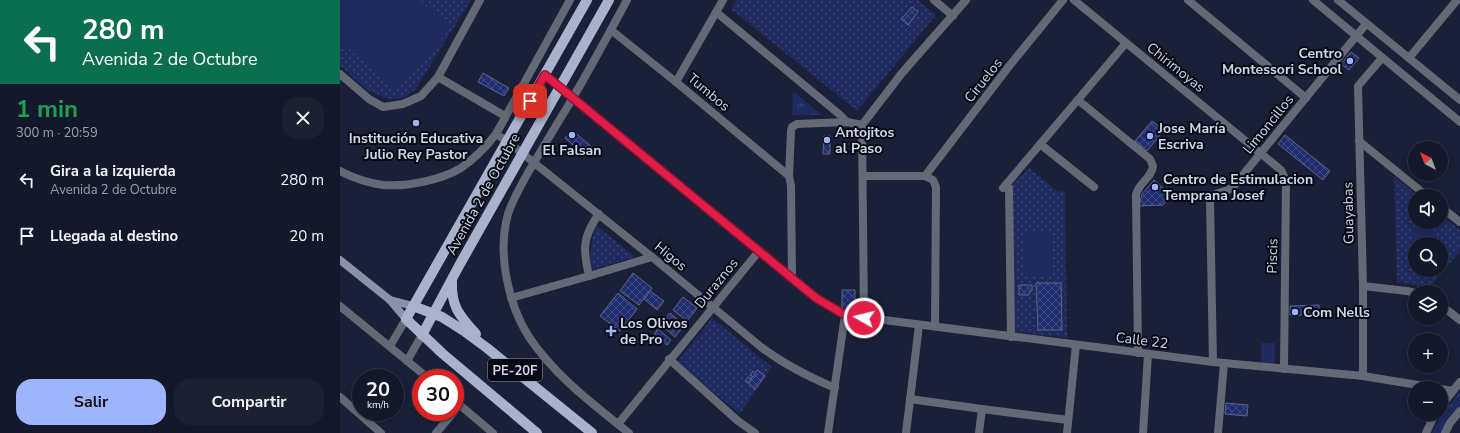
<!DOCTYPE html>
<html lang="es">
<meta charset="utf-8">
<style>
:root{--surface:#13182a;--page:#1c2132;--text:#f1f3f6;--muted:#9da0a8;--line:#323747;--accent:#9eb4fd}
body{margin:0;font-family:"Nunito Sans",sans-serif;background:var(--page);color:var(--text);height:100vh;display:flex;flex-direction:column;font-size:15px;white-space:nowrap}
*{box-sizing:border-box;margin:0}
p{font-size:13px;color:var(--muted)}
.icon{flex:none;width:22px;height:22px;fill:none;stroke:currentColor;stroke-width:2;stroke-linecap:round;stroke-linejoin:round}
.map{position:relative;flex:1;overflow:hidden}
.panel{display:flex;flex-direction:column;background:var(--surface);width:340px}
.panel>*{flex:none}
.top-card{background:#0b6e4f;color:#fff;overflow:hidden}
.needle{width:26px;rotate:318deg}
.tools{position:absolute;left:1068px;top:141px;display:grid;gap:8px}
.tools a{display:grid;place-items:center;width:40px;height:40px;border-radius:50%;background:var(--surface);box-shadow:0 2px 6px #0003,0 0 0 1px var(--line);font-size:20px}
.speed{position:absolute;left:12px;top:369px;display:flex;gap:8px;font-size:20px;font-weight:700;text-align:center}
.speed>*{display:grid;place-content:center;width:52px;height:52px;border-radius:50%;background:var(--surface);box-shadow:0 2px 6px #0003,0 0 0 1px var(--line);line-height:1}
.speed small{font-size:10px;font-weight:400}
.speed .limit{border:6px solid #d22;background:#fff;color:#111}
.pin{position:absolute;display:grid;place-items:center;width:34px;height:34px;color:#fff;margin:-17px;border-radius:8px;box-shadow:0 2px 6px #0006}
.me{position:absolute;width:44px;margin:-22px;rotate:278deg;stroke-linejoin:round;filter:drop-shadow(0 0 3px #0008)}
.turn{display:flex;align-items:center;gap:14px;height:84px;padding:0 16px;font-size:18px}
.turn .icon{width:52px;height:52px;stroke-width:2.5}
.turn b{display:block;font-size:28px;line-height:34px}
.round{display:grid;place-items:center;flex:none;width:42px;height:42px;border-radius:16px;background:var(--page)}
.overview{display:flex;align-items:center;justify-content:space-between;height:68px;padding:0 16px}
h1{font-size:24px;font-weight:700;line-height:30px;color:#1e9e55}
.cta{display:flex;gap:8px;margin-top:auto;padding:8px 16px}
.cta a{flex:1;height:46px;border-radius:16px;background:var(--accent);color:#111;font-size:16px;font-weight:700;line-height:46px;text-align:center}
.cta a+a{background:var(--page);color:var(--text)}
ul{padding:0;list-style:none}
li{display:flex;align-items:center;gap:12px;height:56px;padding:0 16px}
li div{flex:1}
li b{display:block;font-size:15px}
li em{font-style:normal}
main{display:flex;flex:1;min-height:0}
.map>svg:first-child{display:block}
.grass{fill:url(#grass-tufts)}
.park{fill:url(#park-dots);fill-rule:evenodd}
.pitch{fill:#1e295d}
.building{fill:url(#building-cross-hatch);stroke:#5c6582}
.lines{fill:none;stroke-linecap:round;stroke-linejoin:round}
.minor{stroke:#656976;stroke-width:8}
.tertiary{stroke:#656976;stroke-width:8}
.secondary{stroke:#8b92a7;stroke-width:8}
.primary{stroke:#a9b2cd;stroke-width:10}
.route-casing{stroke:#92132f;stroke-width:10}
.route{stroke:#e11d48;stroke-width:7}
.poi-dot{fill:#9eb4fd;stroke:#070a15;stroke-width:1.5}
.labels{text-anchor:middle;stroke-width:4;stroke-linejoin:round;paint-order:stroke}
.shield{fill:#070a15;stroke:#9499a7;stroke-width:1}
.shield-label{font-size:13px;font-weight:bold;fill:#d0d6e6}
.poi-label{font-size:14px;font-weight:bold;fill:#d0d6e6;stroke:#070a15;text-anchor:start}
.street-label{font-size:14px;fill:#d0d6e6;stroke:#070a15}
</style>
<main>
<section class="panel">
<div class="top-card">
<div class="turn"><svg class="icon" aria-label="left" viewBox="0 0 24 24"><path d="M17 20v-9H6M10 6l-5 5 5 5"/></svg><div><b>280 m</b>Avenida 2 de Octubre</div></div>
</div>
<div class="overview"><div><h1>1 min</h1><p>300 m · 20:59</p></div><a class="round"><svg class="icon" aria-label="close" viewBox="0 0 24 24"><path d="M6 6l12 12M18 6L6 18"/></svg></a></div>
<ul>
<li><svg class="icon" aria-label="left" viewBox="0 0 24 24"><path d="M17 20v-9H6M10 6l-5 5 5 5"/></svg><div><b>Gira a la izquierda</b><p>Avenida 2 de Octubre</p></div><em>280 m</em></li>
<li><svg class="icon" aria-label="arrive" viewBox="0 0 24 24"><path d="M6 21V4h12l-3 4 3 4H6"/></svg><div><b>Llegada al destino</b></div><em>20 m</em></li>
</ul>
<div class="cta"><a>Salir</a><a>Compartir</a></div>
</section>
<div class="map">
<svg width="1120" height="433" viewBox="0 0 1120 433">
<defs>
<pattern id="grass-tufts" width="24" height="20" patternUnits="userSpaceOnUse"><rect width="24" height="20" fill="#1e295d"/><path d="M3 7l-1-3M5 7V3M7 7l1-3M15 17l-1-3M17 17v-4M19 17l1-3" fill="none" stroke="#3e4774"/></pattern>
<pattern id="park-dots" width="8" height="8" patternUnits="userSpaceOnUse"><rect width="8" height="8" fill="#1e295d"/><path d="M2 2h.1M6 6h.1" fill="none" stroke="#3e4774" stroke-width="1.8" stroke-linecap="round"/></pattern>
<pattern id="building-cross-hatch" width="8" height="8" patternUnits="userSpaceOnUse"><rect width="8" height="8" fill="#212d71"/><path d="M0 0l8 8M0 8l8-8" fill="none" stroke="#404b85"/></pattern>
</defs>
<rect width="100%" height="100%" fill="#192038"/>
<!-- grass -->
<g class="grass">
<path d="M453,91L482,115H452Z"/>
<path d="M1120,391V407L1109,421L1102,433H1092L1102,414Z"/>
</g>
<!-- park -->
<g class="park">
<path d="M0,0H131L75,90L63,98L48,99L28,91L0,65Z"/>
<path d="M396,0H578L596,15L517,111L391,9Z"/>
<path d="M689,168L717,191L725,192L727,338L669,331L668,188Z"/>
<path d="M1054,176L1078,196H1075V222H1101V215L1120,230V251L1090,287L1057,282ZM1075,244H1101V270H1075Z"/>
<path d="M256,225L295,257L251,270C249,254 251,241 256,225Z"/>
<path d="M372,318L432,367L400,414L337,362Z"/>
</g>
<!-- pitch -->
<g class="pitch">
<path d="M0,0H79L111,28L56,90L0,41Z"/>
<path d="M1094,228V244H1075V268H1073V229Z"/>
<path d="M711,231L713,275L685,276L683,232Z"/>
<rect x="921" y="343" width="14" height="20"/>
</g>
<!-- building -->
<g class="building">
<path d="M572,7L578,12L568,25L561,19Z"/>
<path d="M1011,52L1019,58L1009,70L1001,64Z"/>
<path d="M143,73L169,88L164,96L138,82Z"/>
<path d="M812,121L824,130L807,151L795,141Z"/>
<path d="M232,130L253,148L246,156L225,138Z"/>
<path d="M945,135L990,171L983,180L938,144Z"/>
<path d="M484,136H490V154H483Z"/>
<path d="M814,180L831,195L823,205L799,206L802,194Z"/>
<path d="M293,273L312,288L299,305L280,291Z"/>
<path d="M696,283H721L722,330H698Z"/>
<path d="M679,285H692V291H690L689,295H679Z"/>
<path d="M502,290H515V308L509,312L502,310Z"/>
<path d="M310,291L324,301L317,310L304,299Z"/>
<path d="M278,293L297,309L280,331L260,316Z"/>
<path d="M343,297L357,308L347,321L333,310Z"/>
<path d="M979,305V315H950V306Z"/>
<path d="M330,313L344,325L335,337L321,325Z"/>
<path d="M318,329L331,340L327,345L314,334Z"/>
<path d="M417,370L425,376L415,389L408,383Z"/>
<path d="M413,371L416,373L413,377L410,375Z"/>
<path d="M408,377L411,379L408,383L405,381Z"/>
<path d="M886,403L908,405L907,416L885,414Z"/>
</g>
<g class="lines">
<!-- minor -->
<g class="minor">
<path d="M594,0L613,16"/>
<path d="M734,0L941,170L946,181L944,369"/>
<path d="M848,0L966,98"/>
<path d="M376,12L499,114L507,122"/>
<path d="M271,30L336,82L449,176"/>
<path d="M1069,58L1117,0"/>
<path d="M0,74L29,99L43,107L63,104L81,96L98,77L140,0"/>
<path d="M205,75L476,298L505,315L873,362L1023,376L1096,388"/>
<path d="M98,77L165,116"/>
<path d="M336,82L383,0"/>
<path d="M738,100L810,159L813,166C812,178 798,183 796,195L798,353"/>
<path d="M522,125L524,318"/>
<path d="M522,125L562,73L626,0"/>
<path d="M167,141L312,257L421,347C445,365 467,376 495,388"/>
<path d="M1019,141L1087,196"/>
<path d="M700,144L754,187"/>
<path d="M0,171C13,178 29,183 43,185C67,187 101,180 121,168C134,159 146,147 156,134"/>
<path d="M524,176H585L593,180L596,187L595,326"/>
<path d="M585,176L670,65L723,0"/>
<path d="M663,188L786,43"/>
<path d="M669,188L671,337"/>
<path d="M1101,207L1120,222"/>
<path d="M249,276C243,250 242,237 259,214"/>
<path d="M452,279L451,186L449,176L451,131L452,127L457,124L507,122L522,125"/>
<path d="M1023,286L1067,291L1075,293"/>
<path d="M171,298L249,276L312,257"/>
<path d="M1101,305L1120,320"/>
<path d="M329,359L398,421L415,433"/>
<path d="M873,362L870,200L873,195L888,190L893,187L1026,24"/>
<path d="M1023,376V286L1018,86L1042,58"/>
<path d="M1101,389L1112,391"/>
<path d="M0,397L41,433"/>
<path d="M570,399L642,409L728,420"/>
<path d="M278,424L419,251"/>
<path d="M96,433L114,412"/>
<path d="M488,433L505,315"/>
<path d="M566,433L579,325"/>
<path d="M639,433L642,409"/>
<path d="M727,433L736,345"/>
<path d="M803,433L808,354"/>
<path d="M878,433L884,363"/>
</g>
<!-- tertiary -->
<g class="tertiary">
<path d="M287,0C268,35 249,71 228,106C215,127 202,149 189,171C181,185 173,199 168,214C157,253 168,304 189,337C215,376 253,404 289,433"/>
<path d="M973,0L1120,122"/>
<path d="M998,0L1120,100"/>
<path d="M167,141L156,134L230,0"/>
<path d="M0,306L88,378"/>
<path d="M50,346L66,319"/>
<path d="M67,361L82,335"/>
<path d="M115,401L153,433"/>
<path d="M1101,406L1120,382"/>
<path d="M1086,433L1095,414"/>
<path d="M1105,433L1110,423L1120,411"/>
</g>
<!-- secondary -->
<g class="secondary">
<path d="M0,260L50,300L66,319"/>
<path d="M50,300L73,306"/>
</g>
<!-- primary -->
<g class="primary">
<path d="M112,282C111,307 120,316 136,334"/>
<path d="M73,306L102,317L124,331L147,348L252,433"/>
<path d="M82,335L120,264L269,0"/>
<path d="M197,433L103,354L66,319L247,0"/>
</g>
</g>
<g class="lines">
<!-- route casing -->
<g class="route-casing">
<path id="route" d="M190,101L205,75L476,298L505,315L524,318"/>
</g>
<!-- route -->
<use href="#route" class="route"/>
</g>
<!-- markers -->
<g class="poi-dot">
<circle cx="1010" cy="61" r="4"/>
<circle cx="76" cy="123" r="4"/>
<circle cx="232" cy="135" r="4"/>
<circle cx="810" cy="136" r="4"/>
<circle cx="487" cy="140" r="4"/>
<circle cx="815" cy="187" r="4"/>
<circle cx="955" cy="312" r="4"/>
<path d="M269 325h4v4h4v4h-4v4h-4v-4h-4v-4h4z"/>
</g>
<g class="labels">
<!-- shield labels -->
<rect class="shield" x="148" y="359" width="54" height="22" rx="3"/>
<g class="shield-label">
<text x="175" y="375">PE-20F</text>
</g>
<!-- poi labels -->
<g class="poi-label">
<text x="1002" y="58" text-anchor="end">Centro<tspan x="1002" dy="16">Montessori School</tspan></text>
<text x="818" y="133">Jose María<tspan x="818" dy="16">Escriva</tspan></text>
<text x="495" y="137">Antojitos<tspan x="495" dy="16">al Paso</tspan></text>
<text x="76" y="143" text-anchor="middle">Institución Educativa<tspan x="76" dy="16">Julio Rey Pastor</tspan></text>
<text x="232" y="155" text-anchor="middle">El Falsan</text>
<text x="823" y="184">Centro de Estimulacion<tspan x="823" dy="16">Temprana Josef</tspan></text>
<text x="963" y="317">Com Nells</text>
<text x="280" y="328">Los Olivos<tspan x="280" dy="16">de Pro</tspan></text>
</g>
<!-- street labels -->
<g class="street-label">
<text transform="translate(836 67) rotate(39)" y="5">Chirimoyas</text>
<text transform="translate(643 80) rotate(-52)" y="5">Ciruelos</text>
<text transform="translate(369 92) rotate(40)" y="5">Tumbos</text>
<text transform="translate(928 124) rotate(-51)" y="5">Limoncillos</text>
<text transform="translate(143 194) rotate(-61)" y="5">Avenida 2 de Octubre</text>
<text transform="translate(1008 213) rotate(-91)" y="5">Guayabas</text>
<text transform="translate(331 256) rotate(39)" y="5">Higos</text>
<text transform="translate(932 256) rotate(-89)" y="5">Piscis</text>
<text transform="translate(376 283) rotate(-51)" y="5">Duraznos</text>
<text transform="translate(802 340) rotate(7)" y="5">Calle 22</text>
</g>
</g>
</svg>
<div class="tools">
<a><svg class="needle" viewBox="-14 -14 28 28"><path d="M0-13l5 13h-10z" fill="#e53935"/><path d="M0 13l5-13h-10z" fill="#9da0a8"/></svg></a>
<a><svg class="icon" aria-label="sound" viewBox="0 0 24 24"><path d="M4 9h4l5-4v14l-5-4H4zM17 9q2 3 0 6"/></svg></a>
<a><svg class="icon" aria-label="search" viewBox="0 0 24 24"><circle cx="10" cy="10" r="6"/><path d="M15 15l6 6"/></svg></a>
<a><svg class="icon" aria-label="layers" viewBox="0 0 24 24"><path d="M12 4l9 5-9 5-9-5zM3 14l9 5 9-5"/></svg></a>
<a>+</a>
<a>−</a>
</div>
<div class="speed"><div>20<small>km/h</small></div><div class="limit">30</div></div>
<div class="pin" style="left:190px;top:101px;background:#d93025"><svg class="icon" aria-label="arrive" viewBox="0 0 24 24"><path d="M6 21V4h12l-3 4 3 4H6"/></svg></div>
<svg class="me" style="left:524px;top:318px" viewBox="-20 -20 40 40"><circle r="17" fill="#e11d48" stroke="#fff" stroke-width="3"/><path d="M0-11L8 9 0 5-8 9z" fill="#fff"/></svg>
</div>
</main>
